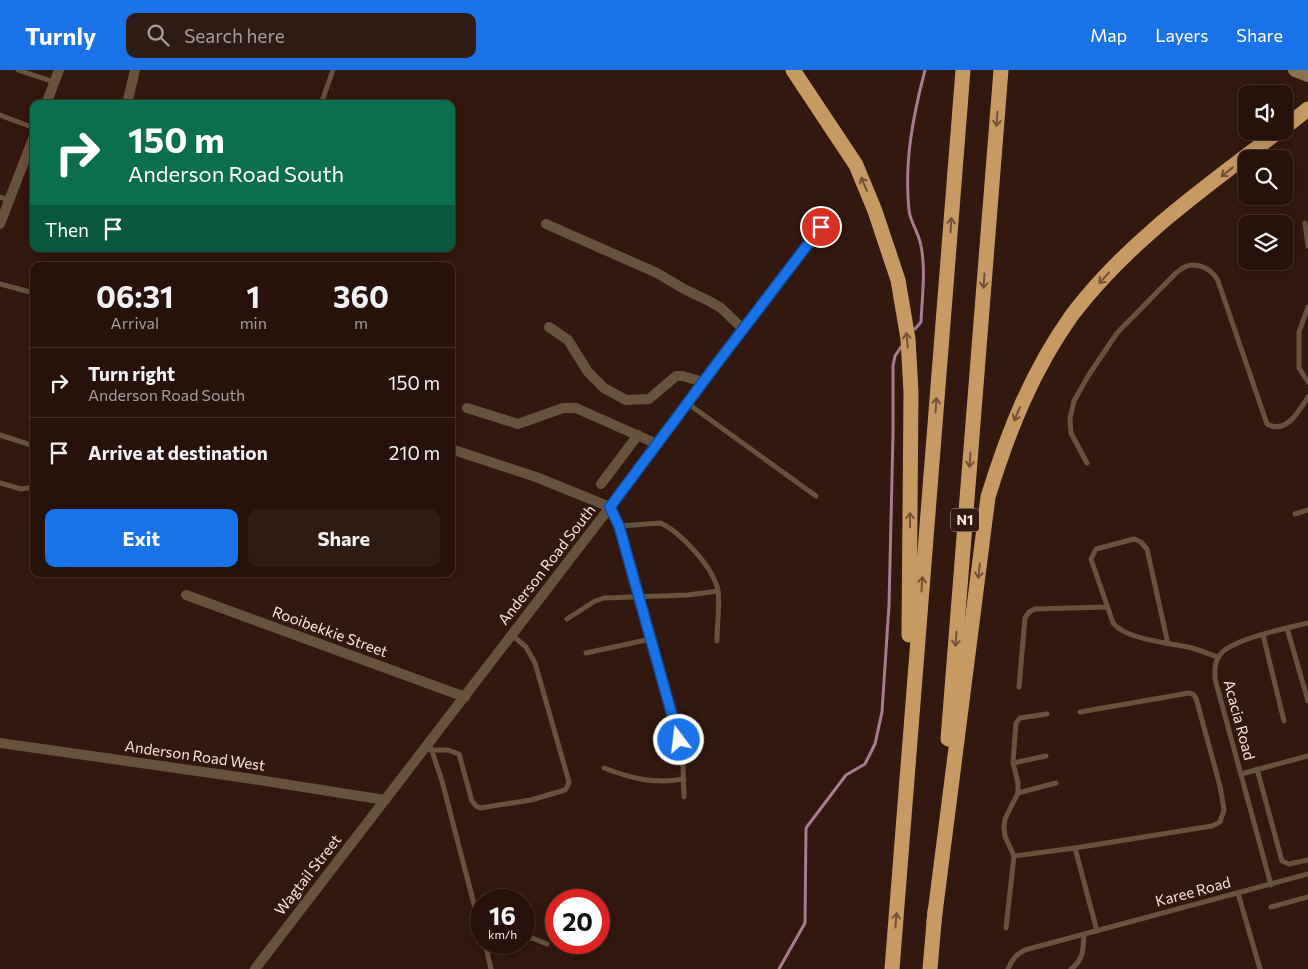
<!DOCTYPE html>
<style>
:root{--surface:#26120a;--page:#2e1b13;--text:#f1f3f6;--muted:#a49e9c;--line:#42322b;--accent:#1a73e8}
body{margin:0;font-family:Commissioner,sans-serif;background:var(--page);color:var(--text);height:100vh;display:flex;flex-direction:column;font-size:19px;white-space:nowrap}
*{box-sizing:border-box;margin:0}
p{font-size:16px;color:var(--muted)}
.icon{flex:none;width:28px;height:28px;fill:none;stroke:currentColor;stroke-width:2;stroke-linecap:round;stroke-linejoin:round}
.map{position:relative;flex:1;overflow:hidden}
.side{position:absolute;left:30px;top:192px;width:425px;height:315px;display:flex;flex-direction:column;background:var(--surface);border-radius:10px;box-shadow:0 2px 12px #0003,0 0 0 1px var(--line)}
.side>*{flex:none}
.banner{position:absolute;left:30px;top:30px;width:425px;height:152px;border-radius:10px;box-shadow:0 2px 12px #0003,0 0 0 1px var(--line);background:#0b6e4f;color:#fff;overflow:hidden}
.buttons{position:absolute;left:1238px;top:15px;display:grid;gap:10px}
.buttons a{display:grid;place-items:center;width:55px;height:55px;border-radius:10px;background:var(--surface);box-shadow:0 2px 12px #0003,0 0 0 1px var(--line);font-size:25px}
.speed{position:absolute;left:470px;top:819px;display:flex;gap:10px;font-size:25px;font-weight:700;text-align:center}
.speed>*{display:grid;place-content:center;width:65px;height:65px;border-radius:50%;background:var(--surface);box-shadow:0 2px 12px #0003,0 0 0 1px var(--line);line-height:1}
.speed small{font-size:12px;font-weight:400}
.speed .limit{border:8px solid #d22;background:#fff;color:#111}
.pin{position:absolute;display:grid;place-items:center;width:42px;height:42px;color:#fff;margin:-21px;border:2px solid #fff;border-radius:50%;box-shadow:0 1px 5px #0007}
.me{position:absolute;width:55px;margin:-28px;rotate:345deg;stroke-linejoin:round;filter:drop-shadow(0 0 4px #0008)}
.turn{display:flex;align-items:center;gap:18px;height:105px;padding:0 15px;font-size:22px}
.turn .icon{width:65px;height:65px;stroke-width:2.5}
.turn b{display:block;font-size:35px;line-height:42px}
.then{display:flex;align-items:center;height:48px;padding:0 15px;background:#0003;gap:10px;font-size:19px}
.eta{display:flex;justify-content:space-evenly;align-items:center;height:85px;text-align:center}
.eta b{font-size:30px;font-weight:700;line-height:35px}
.action{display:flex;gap:10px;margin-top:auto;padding:10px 15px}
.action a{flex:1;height:58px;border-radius:10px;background:var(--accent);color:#fff;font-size:20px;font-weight:700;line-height:58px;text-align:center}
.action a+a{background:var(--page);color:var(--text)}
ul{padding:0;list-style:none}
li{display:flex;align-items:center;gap:15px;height:70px;padding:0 15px;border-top:1px solid var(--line)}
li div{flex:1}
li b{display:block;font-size:19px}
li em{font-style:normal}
header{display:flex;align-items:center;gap:30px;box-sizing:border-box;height:70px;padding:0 25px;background:var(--accent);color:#fff}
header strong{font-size:24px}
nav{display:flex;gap:28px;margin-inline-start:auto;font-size:18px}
.search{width:350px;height:45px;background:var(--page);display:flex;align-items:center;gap:12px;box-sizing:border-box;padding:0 18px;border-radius:10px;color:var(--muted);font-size:19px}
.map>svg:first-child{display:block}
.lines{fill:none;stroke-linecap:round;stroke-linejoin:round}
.stream{stroke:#a87b90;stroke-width:3}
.lane{stroke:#65533e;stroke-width:5}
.street{stroke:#65533e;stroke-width:10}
.secondary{stroke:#8d704e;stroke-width:14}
.highway{stroke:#c79a64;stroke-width:15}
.oneway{stroke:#755235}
.route-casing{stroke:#114b97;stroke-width:12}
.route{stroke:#1a73e8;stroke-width:9}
.labels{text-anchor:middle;stroke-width:5;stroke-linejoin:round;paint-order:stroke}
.shield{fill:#32180e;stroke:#bba69e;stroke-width:1}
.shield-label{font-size:14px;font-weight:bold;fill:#f6e3dc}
.street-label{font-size:15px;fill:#f6e3dc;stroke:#32180e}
</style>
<header>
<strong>Turnly</strong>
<div class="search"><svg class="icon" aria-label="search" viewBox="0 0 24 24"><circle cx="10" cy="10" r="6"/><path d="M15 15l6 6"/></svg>Search here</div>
<nav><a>Map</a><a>Layers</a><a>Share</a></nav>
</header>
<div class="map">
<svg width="1308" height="899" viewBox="0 0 1308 899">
<rect width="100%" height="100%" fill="#32180e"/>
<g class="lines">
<!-- stream -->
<g class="stream">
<path d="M915,259L921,252C922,227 926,201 921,176C919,163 910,152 909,140C904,92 913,46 925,0"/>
<path d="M779,899L805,853L806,758L846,705L865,694L875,674L882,642L889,535L893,365V296L895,286L901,277"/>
</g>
<!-- lane -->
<g class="lane">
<path d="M18,0L54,12"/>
<path d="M321,34L333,0"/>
<path d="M0,45L34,58"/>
<path d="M0,127L9,130"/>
<path d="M1305,153L1308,176"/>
<path d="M0,214L34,223"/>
<path d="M1308,237L1299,262V298L1308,312"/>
<path d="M687,333L816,426"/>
<path d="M0,365L34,376"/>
<path d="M1087,393L1071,363L1070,348L1074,331L1088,306L1117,263L1176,203C1179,201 1183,197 1187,196C1199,192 1213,200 1218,211L1267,354C1286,365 1299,341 1308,327"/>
<path d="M0,413L21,419L34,417"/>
<path d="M610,437L619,456L679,671L683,695L684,727"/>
<path d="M1295,444L1308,440"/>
<path d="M619,456L661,453C681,463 713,497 718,520C720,533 717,557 717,571"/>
<path d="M567,549L595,531L604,528L688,525L718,521"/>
<path d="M1287,558L1308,631"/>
<path d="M1263,565L1284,651"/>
<path d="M1168,574L1147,479L1141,472L1134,469L1096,479L1091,489L1113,553C1126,570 1171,573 1192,578C1200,580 1209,584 1218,587"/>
<path d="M586,583L651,569"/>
<path d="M1019,617L1025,548L1029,542L1035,539L1107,537"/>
<path d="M431,678L442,711L481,861"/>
<path d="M431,680H448L459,684L472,731L476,736L480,738L531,730L565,720L567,717L569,712L535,593L526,577L512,565"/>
<path d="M1013,693L1046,686"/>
<path d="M604,698C633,709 653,714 684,709"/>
<path d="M1257,699L1282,791L1289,794L1308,790"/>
<path d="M1241,704L1308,686"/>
<path d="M1018,723L1056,713"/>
<path d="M1075,778L1097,861"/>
<path d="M1014,786L1075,778L1212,756L1220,752L1224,740L1220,716L1196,628L1193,624L1189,623L1080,642"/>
<path d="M1271,815L1215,609C1215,601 1214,593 1219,586C1230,569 1288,558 1308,553"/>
<path d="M1238,823L1260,899"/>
<path d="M1271,837L1308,827"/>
<path d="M1006,858L1014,786L1005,766L1004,757L1005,749L1018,723V713L1013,693L1016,653L1020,648L1047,644"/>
<path d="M524,869L532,868L547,874"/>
<path d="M485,873L491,899"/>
<path d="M485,874L496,878L512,872"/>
<path d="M1008,899C1012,890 1016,884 1025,880L1308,804"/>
<path d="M1071,899C1084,890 1083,879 1084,864"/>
</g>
<!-- street -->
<g class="street">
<path d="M46,34L59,0"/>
<path d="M127,34L135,0"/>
<path d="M0,154L34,66"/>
<path d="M546,154L657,203L684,219L711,232L721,238L743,259"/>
<path d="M549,257L568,270L588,302L604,318L626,330L649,329L676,306H683L703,312"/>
<path d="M467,338L518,354L563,338H576L657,374"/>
<path d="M451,379L536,407L610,437"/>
<path d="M601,414L638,365"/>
<path d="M186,525L465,627"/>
<path d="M0,673L246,708L385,730"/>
<path d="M255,899L610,437L718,292L821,157"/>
</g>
<!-- secondary -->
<path class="secondary" d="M1295,0L1308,5"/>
<!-- highway -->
<g class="highway">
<path d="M793,0L856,95L875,141L898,210L908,269L911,322L909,565"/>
<path d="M1284,58L1308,39"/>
<path d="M948,669L1001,0"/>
<path d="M934,851L988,427C1008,362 1032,301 1072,245C1128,171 1206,117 1279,61"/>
<path d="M892,899L963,0"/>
<path d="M930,899L935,841"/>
</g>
</g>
<!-- one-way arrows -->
<defs><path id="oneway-shaft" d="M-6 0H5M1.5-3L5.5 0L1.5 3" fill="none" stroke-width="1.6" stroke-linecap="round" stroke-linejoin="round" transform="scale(1.25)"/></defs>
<g class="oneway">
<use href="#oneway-shaft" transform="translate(997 49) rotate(94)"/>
<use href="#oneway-shaft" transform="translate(1227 102) rotate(142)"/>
<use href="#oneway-shaft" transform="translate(864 114) rotate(-113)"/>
<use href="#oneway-shaft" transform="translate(951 155) rotate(-86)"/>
<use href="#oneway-shaft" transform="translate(1104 208) rotate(132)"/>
<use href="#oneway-shaft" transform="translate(984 211) rotate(94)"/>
<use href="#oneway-shaft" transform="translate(907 270) rotate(-96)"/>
<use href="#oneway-shaft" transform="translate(936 335) rotate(-86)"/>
<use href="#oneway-shaft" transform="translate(1017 344) rotate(113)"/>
<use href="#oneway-shaft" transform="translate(970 390) rotate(94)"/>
<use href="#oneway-shaft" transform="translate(910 450) rotate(-90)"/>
<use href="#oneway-shaft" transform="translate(979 501) rotate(97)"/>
<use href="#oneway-shaft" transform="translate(922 514) rotate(-86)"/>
<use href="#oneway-shaft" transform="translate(956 569) rotate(94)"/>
<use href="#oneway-shaft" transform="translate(896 850) rotate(-85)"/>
</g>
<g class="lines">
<!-- route casing -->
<g class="route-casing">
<path id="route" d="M679,670L619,456L610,437L718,292L821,157"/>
</g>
<!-- route -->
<use href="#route" class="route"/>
</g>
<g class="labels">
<!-- shield labels -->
<rect class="shield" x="951" y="438.5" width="28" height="23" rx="4"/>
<g class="shield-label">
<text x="965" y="455">N1</text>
</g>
<!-- street labels -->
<g class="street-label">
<text transform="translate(547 495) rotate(-52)" y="5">Anderson Road South</text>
<text transform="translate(330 562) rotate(20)" y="5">Rooibekkie Street</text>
<text transform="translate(1239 650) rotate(75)" y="5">Acacia Road</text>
<text transform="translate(195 686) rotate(8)" y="5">Anderson Road West</text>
<text transform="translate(308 805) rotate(-52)" y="5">Wagtail Street</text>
<text transform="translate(1193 822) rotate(-15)" y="5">Karee Road</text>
</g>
</g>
</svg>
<div class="buttons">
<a><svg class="icon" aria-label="sound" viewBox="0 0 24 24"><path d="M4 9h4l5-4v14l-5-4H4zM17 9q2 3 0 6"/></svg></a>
<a><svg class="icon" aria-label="search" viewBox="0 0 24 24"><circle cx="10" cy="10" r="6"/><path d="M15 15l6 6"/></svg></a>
<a><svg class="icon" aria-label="layers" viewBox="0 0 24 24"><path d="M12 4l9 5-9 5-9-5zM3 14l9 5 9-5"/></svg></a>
</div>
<div class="speed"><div>16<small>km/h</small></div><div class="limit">20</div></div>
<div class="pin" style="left:821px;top:157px;background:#d93025"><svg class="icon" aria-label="arrive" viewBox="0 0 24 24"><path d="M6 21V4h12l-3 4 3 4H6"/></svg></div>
<svg class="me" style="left:679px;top:670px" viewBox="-20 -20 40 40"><circle r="17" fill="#1a73e8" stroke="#fff" stroke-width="3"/><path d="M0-11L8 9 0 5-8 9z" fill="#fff"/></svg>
<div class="banner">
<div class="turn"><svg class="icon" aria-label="right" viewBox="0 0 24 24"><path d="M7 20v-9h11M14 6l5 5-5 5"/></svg><div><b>150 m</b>Anderson Road South</div></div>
<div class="then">Then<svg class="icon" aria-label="arrive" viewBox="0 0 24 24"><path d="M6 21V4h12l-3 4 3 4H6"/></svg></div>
</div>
<section class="side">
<div class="eta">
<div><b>06:31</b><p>Arrival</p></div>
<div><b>1</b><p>min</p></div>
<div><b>360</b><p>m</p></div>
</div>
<ul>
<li><svg class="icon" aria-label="right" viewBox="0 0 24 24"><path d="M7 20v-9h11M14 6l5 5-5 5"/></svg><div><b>Turn right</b><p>Anderson Road South</p></div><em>150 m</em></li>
<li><svg class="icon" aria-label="arrive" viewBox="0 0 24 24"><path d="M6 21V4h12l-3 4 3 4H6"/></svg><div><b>Arrive at destination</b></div><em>210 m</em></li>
</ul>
<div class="action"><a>Exit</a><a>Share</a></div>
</section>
</div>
